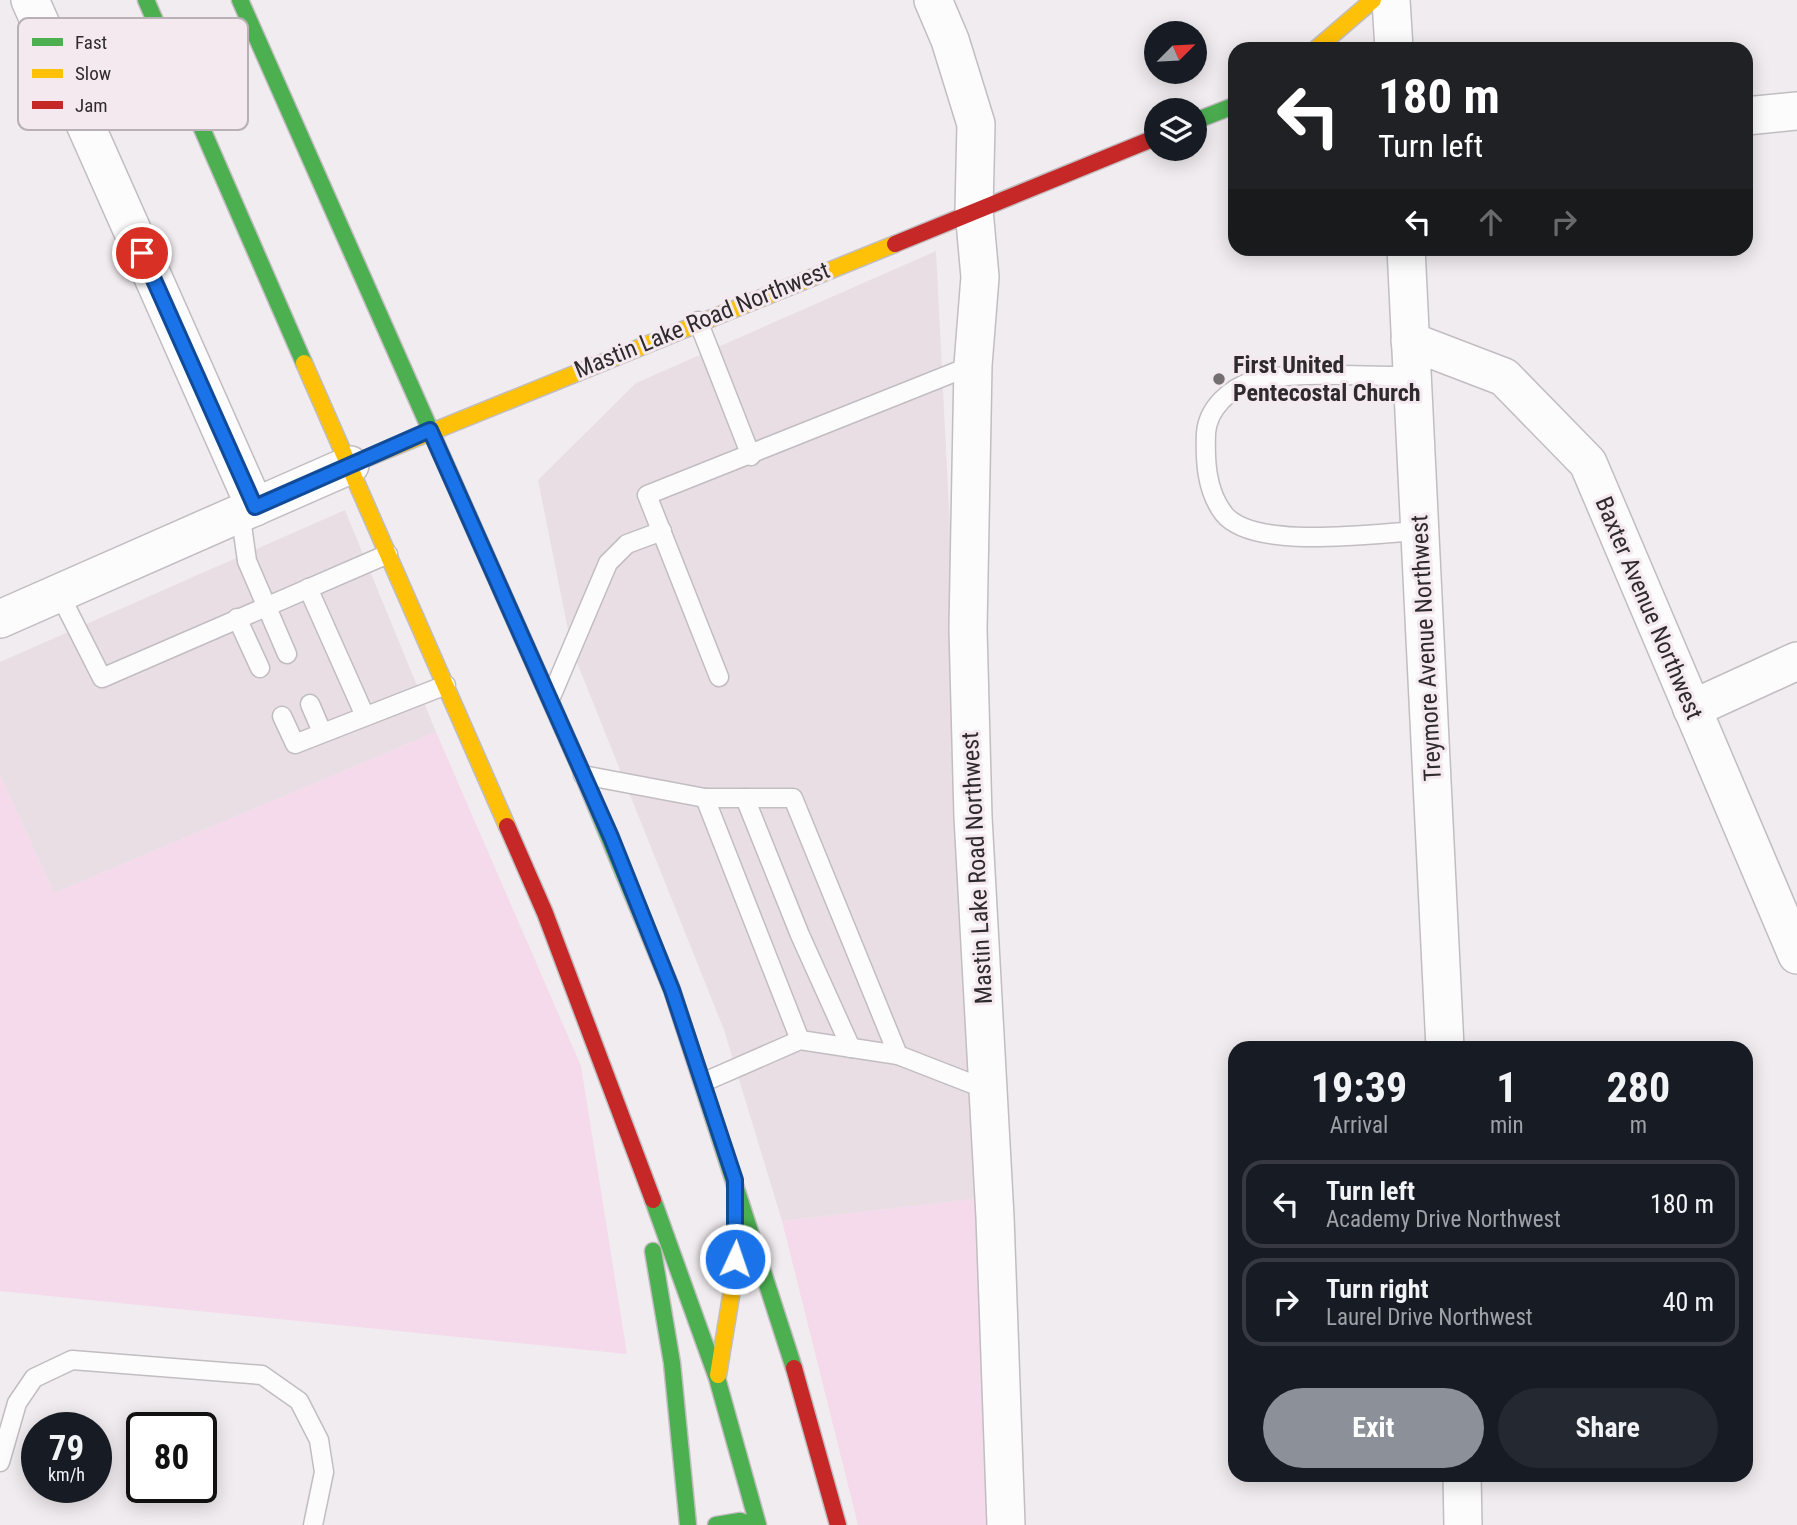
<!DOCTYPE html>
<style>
:root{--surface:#171b24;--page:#242831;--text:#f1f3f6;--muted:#9ea1a6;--line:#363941;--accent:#8c9099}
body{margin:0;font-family:"Roboto Condensed",sans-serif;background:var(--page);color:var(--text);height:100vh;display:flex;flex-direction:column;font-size:26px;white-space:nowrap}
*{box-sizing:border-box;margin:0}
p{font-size:23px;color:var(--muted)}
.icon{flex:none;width:38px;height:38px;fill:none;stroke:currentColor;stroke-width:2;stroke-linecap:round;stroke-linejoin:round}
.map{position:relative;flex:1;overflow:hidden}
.drawer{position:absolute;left:1228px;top:1041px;width:525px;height:441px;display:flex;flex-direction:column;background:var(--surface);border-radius:21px;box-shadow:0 4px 18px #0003}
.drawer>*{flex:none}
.top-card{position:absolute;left:1228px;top:42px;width:525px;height:214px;border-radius:21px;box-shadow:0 4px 18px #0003;background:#202124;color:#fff;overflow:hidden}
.needle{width:46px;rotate:66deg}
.tools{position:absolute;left:1144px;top:21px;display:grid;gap:14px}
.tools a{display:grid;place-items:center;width:63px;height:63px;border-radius:50%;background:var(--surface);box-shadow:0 4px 18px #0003;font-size:35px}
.speed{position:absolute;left:21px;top:1412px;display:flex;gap:14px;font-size:35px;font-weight:700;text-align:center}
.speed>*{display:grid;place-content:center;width:91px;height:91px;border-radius:50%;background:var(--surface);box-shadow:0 4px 18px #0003;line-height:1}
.speed small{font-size:18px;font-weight:400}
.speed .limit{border:4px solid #111;border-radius:10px;background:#fff;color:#111}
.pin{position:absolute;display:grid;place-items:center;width:60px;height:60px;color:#fff;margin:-30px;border:4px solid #fff;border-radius:50%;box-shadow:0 2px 7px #0007}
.me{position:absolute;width:77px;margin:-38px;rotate:3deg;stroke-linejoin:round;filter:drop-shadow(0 0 5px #0008)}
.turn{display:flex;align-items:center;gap:24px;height:147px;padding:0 35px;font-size:32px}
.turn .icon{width:91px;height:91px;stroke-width:2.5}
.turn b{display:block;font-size:49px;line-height:60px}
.lanes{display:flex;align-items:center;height:66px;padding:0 35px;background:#0003;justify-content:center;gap:35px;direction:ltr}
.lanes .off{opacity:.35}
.eta{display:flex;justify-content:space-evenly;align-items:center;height:119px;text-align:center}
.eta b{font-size:42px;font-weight:700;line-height:49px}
.cta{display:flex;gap:14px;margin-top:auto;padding:14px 35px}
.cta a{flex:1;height:80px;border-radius:42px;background:var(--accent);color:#fff;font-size:28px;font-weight:700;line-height:80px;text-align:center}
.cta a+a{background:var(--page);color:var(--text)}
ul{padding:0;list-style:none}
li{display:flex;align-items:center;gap:21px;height:88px;margin:0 14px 10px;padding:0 21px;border:4px solid var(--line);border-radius:21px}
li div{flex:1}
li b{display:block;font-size:26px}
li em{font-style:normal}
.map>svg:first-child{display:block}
.built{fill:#e9dee4}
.green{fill:#f4daea}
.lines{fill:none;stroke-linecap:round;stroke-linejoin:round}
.lane-casing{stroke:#c1bdc0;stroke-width:21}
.street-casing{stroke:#c1bdc0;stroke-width:40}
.fast-casing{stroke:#c1bdc0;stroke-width:19}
.slow-casing{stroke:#c1bdc0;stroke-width:19}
.jam-casing{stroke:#c1bdc0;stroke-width:19}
.lane{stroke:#fdfcfd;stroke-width:18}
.street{stroke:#fdfcfd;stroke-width:37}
.fast{stroke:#4caf50;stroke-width:16}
.slow{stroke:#ffc107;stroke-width:16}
.jam{stroke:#c62828;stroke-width:16}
.route-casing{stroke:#114b97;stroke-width:18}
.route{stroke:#1a73e8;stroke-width:12}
.poi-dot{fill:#736f71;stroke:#f4e9ef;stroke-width:2.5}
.labels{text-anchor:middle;stroke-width:6;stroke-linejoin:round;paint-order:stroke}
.street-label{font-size:24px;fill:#2f2b2d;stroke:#f4e9ef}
.poi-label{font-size:24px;font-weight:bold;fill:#2f2b2d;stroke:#f4e9ef;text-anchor:start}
.key{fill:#f4e9ef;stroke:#b9b0b5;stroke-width:2}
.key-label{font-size:19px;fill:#2f2b2d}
</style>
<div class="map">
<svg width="1797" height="1525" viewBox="0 0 1797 1525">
<rect width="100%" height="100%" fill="#f1ecef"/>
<!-- built -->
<g class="built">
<path d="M936,251L984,1198L782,1221L724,1030L572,650L538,480L636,383Z"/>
<path d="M345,510L436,732L54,893L0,775V662Z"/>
</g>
<!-- green -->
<g class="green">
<path d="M436,732L581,1066L627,1354L0,1291V775L54,893Z"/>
<path d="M984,1198L1001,1525H858L782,1221Z"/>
</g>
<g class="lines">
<!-- lane casing -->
<g class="lane-casing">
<g id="lane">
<path d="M698,321L751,456"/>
<path d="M1412,376C1368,377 1293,370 1253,381C1230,388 1208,408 1206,433C1205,460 1206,491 1224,514C1254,551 1375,533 1420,531"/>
<path d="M240,511L247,561L287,654"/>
<path d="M308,588L365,716"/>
<path d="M59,593L102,678L388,554"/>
<path d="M237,618L260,668"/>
<path d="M719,677L647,495L973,365"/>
<path d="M551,697L608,563L627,544L662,531"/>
<path d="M310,704L322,732"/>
<path d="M282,716L295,744L446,685"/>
<path d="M583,775L705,798H793L898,1055"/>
<path d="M705,798L800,1040"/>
<path d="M745,798L800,935L851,1048"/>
<path d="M704,1082L800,1040L898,1055L988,1090"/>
<path d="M0,1462L17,1403L34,1378L72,1360L262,1375L299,1401L319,1440L324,1472L313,1525"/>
</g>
</g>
<!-- street casing -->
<g class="street-casing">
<g id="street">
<path d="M30,0L255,507"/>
<path d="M933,0L950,40L976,124L974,210L980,277L973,365L968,629L973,817L995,1217L1006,1525"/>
<path d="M1391,0L1394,49"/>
<path d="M1746,116L1797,111"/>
<path d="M1406,248L1445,1048"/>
<path d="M1410,341L1504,377L1588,463L1797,955"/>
<path d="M0,619L350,465"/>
<path d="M1692,709L1797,661"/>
<path d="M1462,1475L1463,1525"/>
</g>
</g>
<!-- fast casing -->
<g class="fast-casing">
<g id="fast">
<path d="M146,0L304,363"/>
<path d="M240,0L483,549"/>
<path d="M1195,121L1236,105"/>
<path d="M581,770L672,990L794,1368"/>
<path d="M653,1200L717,1378L758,1525"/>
<path d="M653,1251L672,1363L688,1525"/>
<path d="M716,1525L740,1521L753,1525"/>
</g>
</g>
<!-- slow casing -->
<g class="slow-casing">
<g id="slow">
<path d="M1316,49L1373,0"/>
<path d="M304,363L507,826"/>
<path d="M350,465L895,244"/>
<path d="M718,1375L733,1284L736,1216"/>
</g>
</g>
<!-- jam casing -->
<g class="jam-casing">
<g id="jam">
<path d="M895,244L1157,137"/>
<path d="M483,549L581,770"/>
<path d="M507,826L545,913L653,1200"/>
<path d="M794,1368L838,1525"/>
</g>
</g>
<!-- lane -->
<use href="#lane" class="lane"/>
<!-- street -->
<use href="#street" class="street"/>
<!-- fast -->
<use href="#fast" class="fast"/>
<!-- slow -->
<use href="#slow" class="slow"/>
<!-- jam -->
<use href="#jam" class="jam"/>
</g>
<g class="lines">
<!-- route casing -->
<g class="route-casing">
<path id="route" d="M142,253L255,507L430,430L611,837L672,990L735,1180V1259"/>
</g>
<!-- route -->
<use href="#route" class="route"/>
</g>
<!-- markers -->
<circle class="poi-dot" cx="1219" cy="379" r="7"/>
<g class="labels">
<!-- street labels -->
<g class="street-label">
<text transform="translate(702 320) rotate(-22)" y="8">Mastin Lake Road Northwest</text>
<text transform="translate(1649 608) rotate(67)" y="8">Baxter Avenue Northwest</text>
<text transform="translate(1426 648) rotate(-93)" y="8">Treymore Avenue Northwest</text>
<text transform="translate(977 868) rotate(-93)" y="8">Mastin Lake Road Northwest</text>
</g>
<!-- poi labels -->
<g class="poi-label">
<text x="1233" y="373">First United<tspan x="1233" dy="28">Pentecostal Church</tspan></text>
</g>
</g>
<!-- legend -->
<rect x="18" y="18" width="230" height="112" rx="10" class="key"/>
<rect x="32" y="38" width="31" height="8" fill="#4caf50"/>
<rect x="32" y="69" width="31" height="9" fill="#ffc107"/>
<rect x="32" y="101" width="31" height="8" fill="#c62828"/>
<g class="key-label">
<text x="75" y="49">Fast</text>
<text x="75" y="80">Slow</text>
<text x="75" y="112">Jam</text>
</g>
</svg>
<div class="tools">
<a><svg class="needle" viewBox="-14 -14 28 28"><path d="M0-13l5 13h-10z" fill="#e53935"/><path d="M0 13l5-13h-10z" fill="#9ea1a6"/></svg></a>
<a><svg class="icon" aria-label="layers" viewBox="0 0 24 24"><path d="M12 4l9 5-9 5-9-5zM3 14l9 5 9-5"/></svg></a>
</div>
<div class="speed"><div>79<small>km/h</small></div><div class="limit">80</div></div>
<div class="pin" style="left:142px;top:253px;background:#d93025"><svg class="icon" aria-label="arrive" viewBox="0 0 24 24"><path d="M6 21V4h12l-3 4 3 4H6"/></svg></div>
<svg class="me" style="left:735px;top:1259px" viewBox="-20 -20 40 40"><circle r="17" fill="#1a73e8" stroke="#fff" stroke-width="3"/><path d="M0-11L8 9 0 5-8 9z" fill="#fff"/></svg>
<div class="top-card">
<div class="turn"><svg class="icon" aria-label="left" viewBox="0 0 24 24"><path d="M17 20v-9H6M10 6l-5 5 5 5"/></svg><div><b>180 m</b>Turn left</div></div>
<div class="lanes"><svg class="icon" aria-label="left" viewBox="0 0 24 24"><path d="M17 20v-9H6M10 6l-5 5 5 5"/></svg><svg class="icon off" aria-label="ahead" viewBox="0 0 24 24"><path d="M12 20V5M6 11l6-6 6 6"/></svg><svg class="icon off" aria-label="right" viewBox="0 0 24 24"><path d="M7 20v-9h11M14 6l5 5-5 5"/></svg></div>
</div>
<section class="drawer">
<div class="eta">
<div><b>19:39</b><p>Arrival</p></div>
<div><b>1</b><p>min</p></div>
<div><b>280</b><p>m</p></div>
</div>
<ul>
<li><svg class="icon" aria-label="left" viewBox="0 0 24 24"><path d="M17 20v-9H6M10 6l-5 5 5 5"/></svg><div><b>Turn left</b><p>Academy Drive Northwest</p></div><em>180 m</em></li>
<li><svg class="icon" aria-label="right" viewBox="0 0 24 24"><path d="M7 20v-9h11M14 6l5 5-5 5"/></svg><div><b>Turn right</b><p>Laurel Drive Northwest</p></div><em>40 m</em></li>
</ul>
<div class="cta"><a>Exit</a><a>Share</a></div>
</section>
</div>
